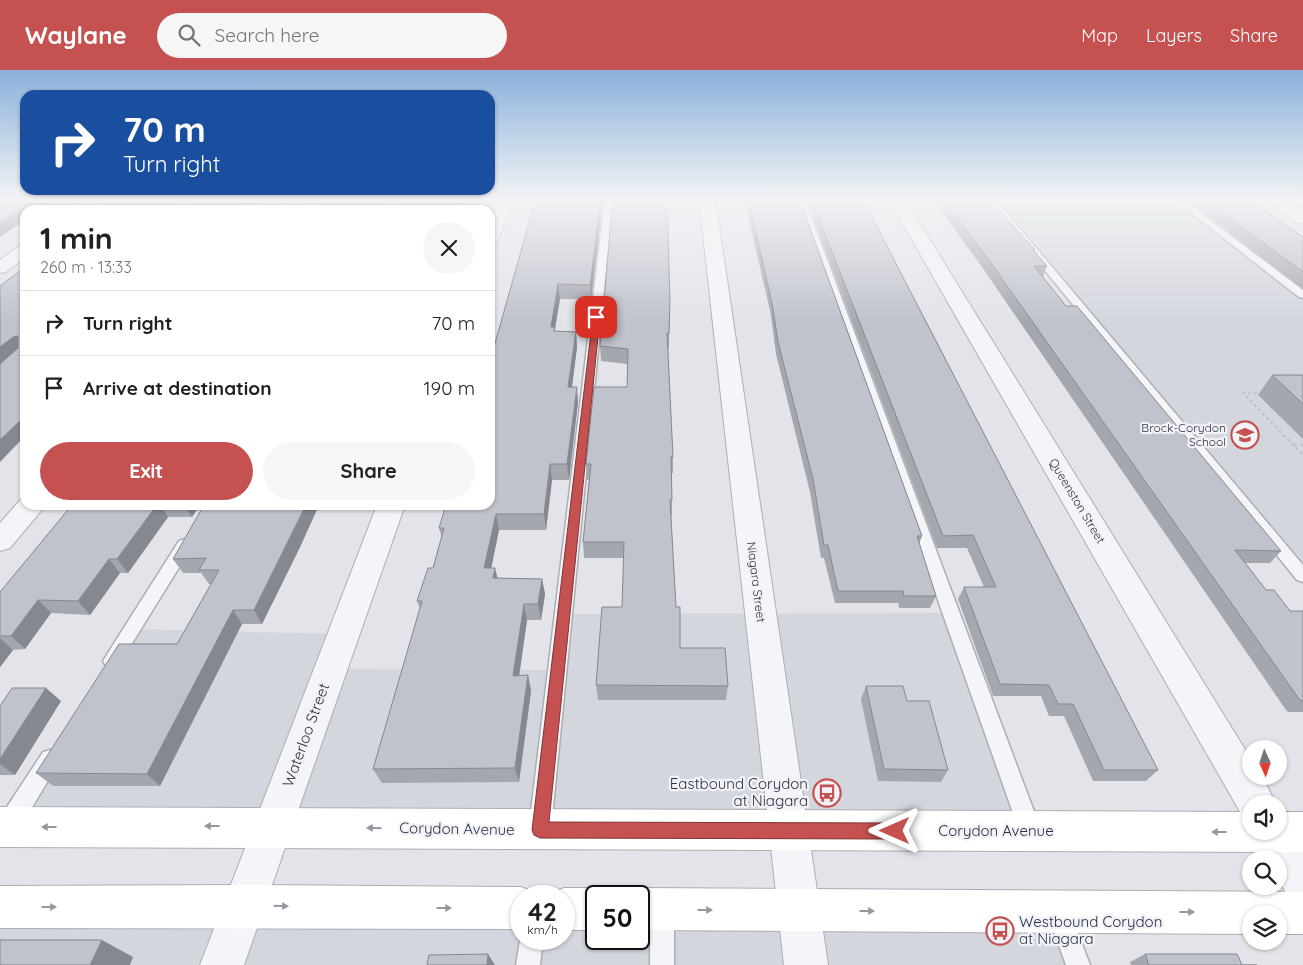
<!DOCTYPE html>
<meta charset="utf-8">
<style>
:root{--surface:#fff;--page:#f6f6f6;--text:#202124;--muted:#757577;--line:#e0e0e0;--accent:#c55250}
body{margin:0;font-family:Quicksand,sans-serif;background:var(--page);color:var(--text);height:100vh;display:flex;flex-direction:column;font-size:19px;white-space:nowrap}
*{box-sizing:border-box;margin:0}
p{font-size:16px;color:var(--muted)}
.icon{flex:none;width:28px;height:28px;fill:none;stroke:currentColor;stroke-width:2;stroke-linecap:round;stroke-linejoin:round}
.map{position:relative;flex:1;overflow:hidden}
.side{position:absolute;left:20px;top:135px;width:475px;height:305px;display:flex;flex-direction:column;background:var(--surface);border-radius:15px;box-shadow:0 1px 4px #0004}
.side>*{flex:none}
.banner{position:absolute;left:20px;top:20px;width:475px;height:105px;border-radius:15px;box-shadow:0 1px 4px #0004;background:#1a4fa0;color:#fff;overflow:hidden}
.needle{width:32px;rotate:177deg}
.fabs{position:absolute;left:1242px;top:670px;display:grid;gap:10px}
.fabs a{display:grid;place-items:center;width:45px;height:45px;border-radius:50%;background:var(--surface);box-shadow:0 1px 4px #0004;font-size:25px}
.speed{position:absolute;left:510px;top:815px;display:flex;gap:10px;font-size:25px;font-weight:700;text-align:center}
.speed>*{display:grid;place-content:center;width:65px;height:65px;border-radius:50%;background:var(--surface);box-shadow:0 1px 4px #0004;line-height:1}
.speed small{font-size:12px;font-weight:400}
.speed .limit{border:2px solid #111;border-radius:8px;background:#fff;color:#111}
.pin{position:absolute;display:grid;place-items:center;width:42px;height:42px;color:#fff;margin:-21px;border-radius:10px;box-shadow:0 2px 8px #0006}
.me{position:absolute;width:55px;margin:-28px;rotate:270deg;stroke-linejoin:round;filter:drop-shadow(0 0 4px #0008)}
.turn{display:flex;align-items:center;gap:18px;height:105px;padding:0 20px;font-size:22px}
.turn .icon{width:65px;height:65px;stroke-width:2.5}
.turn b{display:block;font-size:35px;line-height:42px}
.round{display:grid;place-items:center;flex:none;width:52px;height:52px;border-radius:26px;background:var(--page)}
.head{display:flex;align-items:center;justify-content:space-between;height:85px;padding:0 20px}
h1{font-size:30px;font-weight:800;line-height:38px}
.primary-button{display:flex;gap:10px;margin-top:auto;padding:10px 20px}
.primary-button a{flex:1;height:58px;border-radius:30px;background:var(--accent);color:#fff;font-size:20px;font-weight:800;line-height:58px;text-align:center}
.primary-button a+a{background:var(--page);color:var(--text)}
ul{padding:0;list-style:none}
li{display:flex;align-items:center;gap:15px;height:65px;padding:0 20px;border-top:1px solid var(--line)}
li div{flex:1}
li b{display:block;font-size:19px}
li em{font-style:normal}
header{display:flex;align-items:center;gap:30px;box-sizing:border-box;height:70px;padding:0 25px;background:var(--accent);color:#fff}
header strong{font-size:24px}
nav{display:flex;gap:28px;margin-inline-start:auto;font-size:18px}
.search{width:350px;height:45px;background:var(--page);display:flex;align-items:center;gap:12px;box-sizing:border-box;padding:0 18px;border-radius:28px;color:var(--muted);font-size:19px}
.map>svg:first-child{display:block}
.built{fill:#d4d6de}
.green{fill:#c5d3c4}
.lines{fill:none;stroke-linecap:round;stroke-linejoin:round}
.service-casing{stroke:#abaeb6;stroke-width:3}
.minor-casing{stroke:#abaeb6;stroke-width:2}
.secondary-casing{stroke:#abaeb6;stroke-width:2}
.path-far1{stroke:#c0c2c8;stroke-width:2;stroke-dasharray:2.5 2.5;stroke-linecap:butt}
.path{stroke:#c0c2c8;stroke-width:2.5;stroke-dasharray:3 3;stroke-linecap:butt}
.service{fill:#f4f5f8;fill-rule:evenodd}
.minor{fill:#f4f5f8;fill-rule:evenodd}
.secondary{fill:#fff;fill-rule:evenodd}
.wall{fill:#a5a7af}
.shaded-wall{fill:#86888f}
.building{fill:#c0c2cc;stroke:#86888f}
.oneway{fill:#9597a0}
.route{fill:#c55250;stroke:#803534}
.labels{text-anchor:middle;stroke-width:4.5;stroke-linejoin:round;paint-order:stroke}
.poi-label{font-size:12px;fill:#2b2f40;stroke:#f2f3f7;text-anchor:end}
.street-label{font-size:12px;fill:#2b2f40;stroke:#f2f3f7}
.near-street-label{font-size:15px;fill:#2b2f40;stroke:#f2f3f7}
.near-poi-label{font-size:15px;fill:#2b2f40;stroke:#f2f3f7;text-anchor:end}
</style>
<header>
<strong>Waylane</strong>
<div class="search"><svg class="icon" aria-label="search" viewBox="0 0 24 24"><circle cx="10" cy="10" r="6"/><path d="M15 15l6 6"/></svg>Search here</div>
<nav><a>Map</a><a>Layers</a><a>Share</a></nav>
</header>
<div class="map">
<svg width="1303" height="895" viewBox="0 0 1303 895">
<rect width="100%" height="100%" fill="#e2e4e9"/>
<!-- built -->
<g class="built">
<path d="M1013,156L1213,157L1303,225V506Z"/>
<path d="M951,543L1030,762L7,757L132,559L343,564L331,599L557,600L564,544Z"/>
<path d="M244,836L521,838V869H564V839H596V869H639V839L1059,842L1078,895H0V837Z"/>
</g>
<!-- green -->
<path class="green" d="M990,128H1176L1213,157L1013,156Z"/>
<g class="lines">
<!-- service casing -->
<g class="service-casing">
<g id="service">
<path d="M605,128H613L551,758L548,766L540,769L532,766L529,758Z"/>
<path d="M796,128H804L1041,760L1038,768L1030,771L1022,768L1019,760Z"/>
<path d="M986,128H994L1303,495V512L1297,510Z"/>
<path d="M1172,128H1181L1303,220V228L1299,227Z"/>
<path d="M185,469L191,471L193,475L118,596L112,599L106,596L103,591L106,586L179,471Z"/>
<path d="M50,680L57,682L60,689L57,696L17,762L9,765L1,762V746L43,682Z"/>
<path d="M662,830L670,834L674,842V895H650V842L654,834Z"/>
<path d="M1060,833L1068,837L1090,895H1066L1048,845L1052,837Z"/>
<path d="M521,864V869H543L540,895H516Z"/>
</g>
</g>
<!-- minor casing -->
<g class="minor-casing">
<g id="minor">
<path d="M88,128H106L91,140H73Z"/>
<path d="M294,128H310L300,140H283Z"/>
<path d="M498,128H514L498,170L496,174L490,175V149Z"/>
<path d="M699,128H715L828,895H784Z"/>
<path d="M888,128H904L1251,689V706H1262L1276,734H1251V751L1243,747Z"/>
<path d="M1263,128H1281L1303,142V154L1297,152Z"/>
<path d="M25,175V188L6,202L0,203V190L19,176Z"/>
<path d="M22,428H25V435H46L10,478L0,481V453Z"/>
<path d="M377,435H405L244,895H200Z"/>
<path d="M1279,744L1287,747L1303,773V833L1288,827L1279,810V789H1267L1253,761H1279Z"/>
</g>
</g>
<!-- secondary casing -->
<g class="secondary-casing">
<g id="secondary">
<path d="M0,737L1251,742V761H1279V742H1303V782L0,777Z"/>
<path d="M244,815L521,817L536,823L537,826H521V859L0,858V816Z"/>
<path d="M564,818H596L611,824L612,826H596V860H564V826H548L549,824Z"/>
<path d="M639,818L1303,822V864H1279V844H1251V864L639,860V826H623L624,824Z"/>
</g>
</g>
<!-- path-far1 -->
<g class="path-far1">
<path d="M1044,128H1077"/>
<path d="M1045,129L1075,146"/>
</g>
<!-- path -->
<g class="path">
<path d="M1263,323H1243L1303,385"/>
<path d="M1294,375H1303"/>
</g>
<!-- service -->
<use href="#service" class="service"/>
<!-- minor -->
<use href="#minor" class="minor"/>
<!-- secondary -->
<use href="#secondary" class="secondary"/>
</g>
<!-- wall -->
<g class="wall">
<path d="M536,128H603L591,229H560L555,258V261L576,262L577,277L572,317L578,332L569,410H552L546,460H499L491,498L498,508L542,509L545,524L541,550H527L519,605H528L531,621L519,712L382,713L373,699L420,538L417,531L433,498L442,468L439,458L490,435Z"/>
<path d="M744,128H799L922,466L919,474L936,526L930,538H899L898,533H835L824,488H821L810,422L776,284L771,245Z"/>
<path d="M806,128H862L1158,700L1146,711H1093L1064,646H1049L1041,626H993L958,529L964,517H984L967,478H937Z"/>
<path d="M932,128H988L1047,196L1043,207L1066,236L1281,481L1270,493H1245L1266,520L1290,541H1303V642H1288L1286,640L982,197Z"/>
<path d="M1184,128H1246L1303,167V219Z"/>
<path d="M670,231L669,278H668L673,387V403H672V445H671L676,537L680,578L728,616L726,630H598L596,615L622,537L624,488H584L583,472L589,410H587L586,394L627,317V294L601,291L600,276Z"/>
<path d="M1272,305H1303V369L1258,325Z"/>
<path d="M72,435H200L192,447H168L128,503H120L90,545L51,543L25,579L13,580L0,597V522Z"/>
<path d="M204,435H319L300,477L262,554H242L160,716H53L36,703L177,574L211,514H209L201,503H183L173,489Z"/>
<path d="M866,616L907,631L948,700L941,712L878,711L861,629Z"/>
<path d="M61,631L15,705H0V636Z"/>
<path d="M1145,884L1242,895H1257H1131L1130,892Z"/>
</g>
<!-- shaded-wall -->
<g class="shaded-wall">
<path d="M37,128H57L39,140H25V150L0,167V152Z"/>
<path d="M177,128H191L180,140L175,132V129Z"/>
<path d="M246,128H260L248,140H234Z"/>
<path d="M391,128H399L393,140L389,132Z"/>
<path d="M458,128H465L459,140H452Z"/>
<path d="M601,128H603L591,229L590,215Z"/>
<path d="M558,214L560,229L555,258L556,271L551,257Z"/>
<path d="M576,262L577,277L570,332L568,317Z"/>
<path d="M18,266L25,276L0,296V277L13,267Z"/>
<path d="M577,317L578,332L569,410L567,394Z"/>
<path d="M25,346V366L0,392V370Z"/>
<path d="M550,394L552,410L546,460L544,444Z"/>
<path d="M157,435H161L168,447L128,503L117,489Z"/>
<path d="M184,435H200L192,447Z"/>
<path d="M306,435H319L300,477L262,554L254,540Z"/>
<path d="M496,444L499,460L488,514L484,498Z"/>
<path d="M109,489L120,503L90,545L78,531Z"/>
<path d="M495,498L499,514L493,508Z"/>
<path d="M542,509L545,524L541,550L538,534Z"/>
<path d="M38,530L51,543L25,579L11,566Z"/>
<path d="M524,534L527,550L517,621L513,606Z"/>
<path d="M233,540L242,554L160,716L147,704Z"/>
<path d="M0,568L13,580L0,597Z"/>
<path d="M528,605L531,621L519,712L515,698Z"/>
<path d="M46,618L61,631L15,705L0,694V689Z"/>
<path d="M102,870L133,887L130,895H90Z"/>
<path d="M488,884L495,895H487Z"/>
</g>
<!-- building -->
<g class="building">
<path d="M0,128H37L0,152Z"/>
<path d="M114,128H177L175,129V132H187L191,128H246L234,140H98Z"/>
<path d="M325,128H391L389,132L400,131L402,128H458L452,140H315Z"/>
<path d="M536,128H601L590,215L558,214L551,257H555L554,261L576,262L568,317H577L567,394H550L544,444H496L484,498H495L493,508L542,509L538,534H524L513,606L528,605L515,698L373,699L422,531H417L428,498H433L444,458H439L446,435H490V291Z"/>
<path d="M613,128H667L670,231L669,263H667L673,387H671L672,430H670L676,537H680V578H725L728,616L596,615L602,537H622L624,472H583L591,394H586L594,317H627L628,279L600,276Z"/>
<path d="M748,128H799L922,466H917L936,526H904L903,521H838L828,475H824L813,409L778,272L772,233Z"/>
<path d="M811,128H862L1158,700H1104L1073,634H1058L1049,615L1000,614L964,517H996L973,465L943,466Z"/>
<path d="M942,128H988L1035,180H1033L1047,196H1034L1066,236H1077L1281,481L1235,480L1266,520H1274L1290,541H1303V631H1302L1299,629L986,186Z"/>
<path d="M1202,128H1246L1303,167V202Z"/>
<path d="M25,197V346L0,370V294L18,278V266L13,267L0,277V216Z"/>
<path d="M1272,305H1303V334Z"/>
<path d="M72,435H157L117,489H109L78,531L38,530L11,566H0V522Z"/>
<path d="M204,435H306L254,540H233L147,704L36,703L119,574H177L219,500H199L206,488L173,489Z"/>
<path d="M866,616H903L907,631H929L948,700L884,699Z"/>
<path d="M12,618H46L0,689V636Z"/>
<path d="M0,870H102L90,895H0Z"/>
<path d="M488,884L487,895H427L429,885Z"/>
<path d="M1145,884H1237L1242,895H1257H1149Z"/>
</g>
<!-- one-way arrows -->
<defs><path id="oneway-solid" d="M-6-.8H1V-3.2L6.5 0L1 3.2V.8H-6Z" transform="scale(1.25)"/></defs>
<g class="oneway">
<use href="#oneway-solid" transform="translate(212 756) rotate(180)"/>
<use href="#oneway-solid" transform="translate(49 757) rotate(180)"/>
<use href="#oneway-solid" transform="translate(374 758) rotate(-179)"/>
<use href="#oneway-solid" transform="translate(1219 762) rotate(-180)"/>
<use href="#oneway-solid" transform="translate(281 836) rotate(1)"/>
<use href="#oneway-solid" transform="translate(49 837)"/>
<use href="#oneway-solid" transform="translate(444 838)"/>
<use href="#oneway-solid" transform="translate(705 840)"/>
<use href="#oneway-solid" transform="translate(867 841)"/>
<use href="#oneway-solid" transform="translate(1187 842)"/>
</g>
<!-- sky -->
<linearGradient id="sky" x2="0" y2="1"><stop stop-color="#8bb1db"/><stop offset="0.51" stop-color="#f2f3f5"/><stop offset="1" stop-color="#f2f3f5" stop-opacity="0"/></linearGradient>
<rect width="1303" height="253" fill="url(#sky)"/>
<!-- route -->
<path class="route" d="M593,245L600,247L549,752L895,753L900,755L903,761L900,767L895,769L540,768L534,765L532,760Z"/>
<!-- icons -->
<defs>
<g id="school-ring" transform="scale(1.4375)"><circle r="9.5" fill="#f2f3f7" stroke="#c55250" stroke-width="1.5"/><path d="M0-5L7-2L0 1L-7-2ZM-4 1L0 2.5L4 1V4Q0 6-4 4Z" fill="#c55250"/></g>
<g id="bus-ring" transform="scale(1.4375)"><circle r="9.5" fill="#f2f3f7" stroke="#c55250" stroke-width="1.5"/><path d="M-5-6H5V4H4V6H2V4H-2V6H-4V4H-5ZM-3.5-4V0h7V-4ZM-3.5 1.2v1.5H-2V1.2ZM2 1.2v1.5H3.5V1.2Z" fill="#c55250"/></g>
</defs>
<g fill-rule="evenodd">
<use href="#school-ring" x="1245" y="365"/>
<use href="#bus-ring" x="827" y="723"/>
<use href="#bus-ring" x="1000" y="861"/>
</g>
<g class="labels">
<!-- poi labels -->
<g class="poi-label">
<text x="1226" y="362">Brock-Corydon<tspan x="1226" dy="14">School</tspan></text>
</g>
<!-- street labels -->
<g class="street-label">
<text transform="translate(1077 431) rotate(59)" y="4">Queenston Street</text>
<text transform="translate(756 512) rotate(83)" y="4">Niagara Street</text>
</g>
<!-- near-street labels -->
<g class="near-street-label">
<text transform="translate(306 665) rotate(-70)" y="5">Waterloo Street</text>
<text transform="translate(457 759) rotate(1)" y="5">Corydon Avenue</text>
<text x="996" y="766">Corydon Avenue</text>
</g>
<!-- near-poi labels -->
<g class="near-poi-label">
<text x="808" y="719">Eastbound Corydon<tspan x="808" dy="17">at Niagara</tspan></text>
<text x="1019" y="857" text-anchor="start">Westbound Corydon<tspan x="1019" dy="17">at Niagara</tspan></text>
</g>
</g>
</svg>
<div class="fabs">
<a><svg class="needle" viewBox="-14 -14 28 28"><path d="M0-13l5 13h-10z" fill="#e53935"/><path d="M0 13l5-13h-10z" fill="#757577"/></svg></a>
<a><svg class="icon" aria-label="sound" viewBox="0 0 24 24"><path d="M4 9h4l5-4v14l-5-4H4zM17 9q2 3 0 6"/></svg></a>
<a><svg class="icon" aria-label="search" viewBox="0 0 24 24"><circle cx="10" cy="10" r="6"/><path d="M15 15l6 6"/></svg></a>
<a><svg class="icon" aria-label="layers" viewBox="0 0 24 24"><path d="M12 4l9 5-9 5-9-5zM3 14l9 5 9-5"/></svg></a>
</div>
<div class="speed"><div>42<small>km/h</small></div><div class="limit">50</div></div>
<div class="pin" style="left:596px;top:247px;background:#d93025"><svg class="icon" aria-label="arrive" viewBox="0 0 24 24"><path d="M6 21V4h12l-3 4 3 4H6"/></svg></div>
<svg class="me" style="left:895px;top:761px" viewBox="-20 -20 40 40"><path d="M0-17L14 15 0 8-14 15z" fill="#c55250" stroke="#fff" stroke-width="4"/></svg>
<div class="banner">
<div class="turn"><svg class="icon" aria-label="right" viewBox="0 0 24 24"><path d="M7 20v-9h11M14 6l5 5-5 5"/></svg><div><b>70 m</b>Turn right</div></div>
</div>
<section class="side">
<div class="head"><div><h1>1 min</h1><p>260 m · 13:33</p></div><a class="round"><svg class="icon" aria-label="close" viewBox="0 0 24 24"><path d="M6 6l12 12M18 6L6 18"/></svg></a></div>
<ul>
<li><svg class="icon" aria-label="right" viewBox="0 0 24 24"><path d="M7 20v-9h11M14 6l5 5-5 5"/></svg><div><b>Turn right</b></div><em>70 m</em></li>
<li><svg class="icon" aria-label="arrive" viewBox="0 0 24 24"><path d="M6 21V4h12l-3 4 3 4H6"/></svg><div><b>Arrive at destination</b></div><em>190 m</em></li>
</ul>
<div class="primary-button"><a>Exit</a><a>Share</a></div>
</section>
</div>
